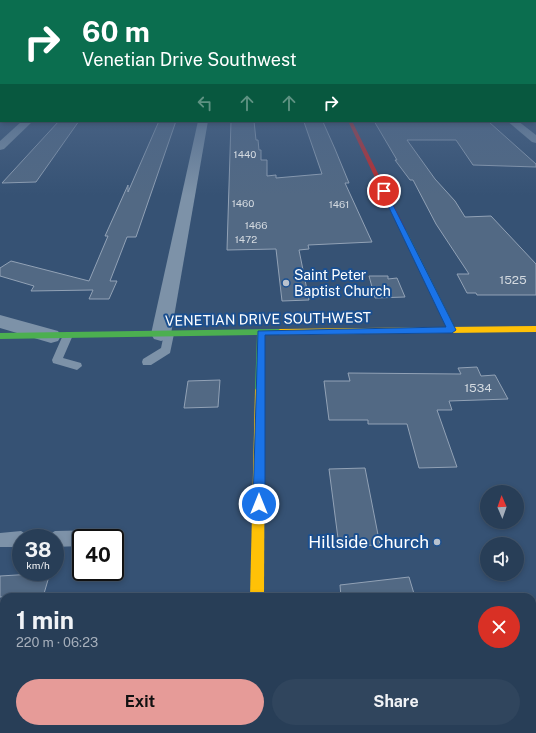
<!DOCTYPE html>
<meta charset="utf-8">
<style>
:root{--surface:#283e57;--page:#30455d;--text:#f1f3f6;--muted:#a5aeba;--line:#44576d;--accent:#e69b98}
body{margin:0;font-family:"Public Sans",sans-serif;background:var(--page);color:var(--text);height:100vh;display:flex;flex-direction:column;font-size:15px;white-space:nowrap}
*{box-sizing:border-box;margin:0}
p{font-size:13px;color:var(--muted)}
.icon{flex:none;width:22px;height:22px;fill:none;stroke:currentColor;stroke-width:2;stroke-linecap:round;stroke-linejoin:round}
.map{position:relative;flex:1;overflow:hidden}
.details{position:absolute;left:0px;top:593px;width:536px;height:140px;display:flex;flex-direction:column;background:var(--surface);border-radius:12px 12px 0 0;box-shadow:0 2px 6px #0003,0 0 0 1px var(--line)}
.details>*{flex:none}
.banner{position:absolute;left:0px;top:0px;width:536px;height:122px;box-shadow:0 2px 6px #0003,0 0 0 1px var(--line);background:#0b6e4f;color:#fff;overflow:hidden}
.needle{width:26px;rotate:358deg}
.fabs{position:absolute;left:480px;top:485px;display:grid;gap:8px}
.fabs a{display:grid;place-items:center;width:44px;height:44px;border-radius:50%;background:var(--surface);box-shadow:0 2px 6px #0003,0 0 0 1px var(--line);font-size:20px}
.speed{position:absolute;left:12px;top:529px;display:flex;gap:8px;font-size:20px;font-weight:700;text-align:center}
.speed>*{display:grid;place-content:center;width:52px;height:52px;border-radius:50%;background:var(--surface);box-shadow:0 2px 6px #0003,0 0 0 1px var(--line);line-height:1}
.speed small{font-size:10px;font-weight:400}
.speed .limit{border:2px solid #111;border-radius:6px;background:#fff;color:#111}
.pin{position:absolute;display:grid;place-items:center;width:34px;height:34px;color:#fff;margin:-17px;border:2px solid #fff;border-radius:50%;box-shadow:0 1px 4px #0007}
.me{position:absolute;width:44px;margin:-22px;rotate:0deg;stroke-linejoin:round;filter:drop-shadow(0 0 3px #0008)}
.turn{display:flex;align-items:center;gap:14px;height:84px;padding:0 16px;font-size:18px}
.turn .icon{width:52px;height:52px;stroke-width:2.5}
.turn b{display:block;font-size:28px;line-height:34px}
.lanes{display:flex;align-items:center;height:38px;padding:0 16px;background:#0003;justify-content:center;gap:20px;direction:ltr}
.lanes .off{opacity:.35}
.round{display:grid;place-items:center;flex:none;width:42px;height:42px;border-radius:21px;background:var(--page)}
.summary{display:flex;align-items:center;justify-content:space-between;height:68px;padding:0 16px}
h1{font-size:24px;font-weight:700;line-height:30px}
.action{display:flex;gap:8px;margin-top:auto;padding:8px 16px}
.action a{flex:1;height:46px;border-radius:24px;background:var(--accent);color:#111;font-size:16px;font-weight:700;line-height:46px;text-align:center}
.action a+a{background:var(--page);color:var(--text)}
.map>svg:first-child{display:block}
.building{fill:#526984;stroke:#92a2b6}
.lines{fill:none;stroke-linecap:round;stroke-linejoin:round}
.lane{fill:#7d92a8;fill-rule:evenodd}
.street{fill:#7d92a8;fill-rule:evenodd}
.fast{fill:#4caf50;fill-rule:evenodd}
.slow{fill:#ffc107;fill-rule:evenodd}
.jam{fill:#c62828;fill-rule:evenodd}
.route{fill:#1a73e8;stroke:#114b97}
.poi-dot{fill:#b9c2ce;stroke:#1b4f8f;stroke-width:1.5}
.labels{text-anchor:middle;stroke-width:4;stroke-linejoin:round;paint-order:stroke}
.far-number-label{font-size:10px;fill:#d4dae0}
.number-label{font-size:12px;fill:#d4dae0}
.poi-label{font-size:14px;fill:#fff;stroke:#1b4f8f;text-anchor:start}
.street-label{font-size:14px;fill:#fff;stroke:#1b4f8f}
.near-poi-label{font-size:17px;fill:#fff;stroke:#1b4f8f;text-anchor:end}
</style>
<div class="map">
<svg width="536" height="733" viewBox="0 0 536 733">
<rect width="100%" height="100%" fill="#365274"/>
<!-- building -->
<g class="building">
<path d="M59,121H79L36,182L2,183Z"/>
<path d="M159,121H176L136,237H127L110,281H117L109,299H89L93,290L31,291L34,286L0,276V268L11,261L89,281L108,236H105L128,185V192Z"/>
<path d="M231,121H254L256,140H258L259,150H261V160H267V176L276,175V178L322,174L304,122H323L335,149L349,183H345L372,242L308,245L309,249L299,250L309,300L282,301L276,249L227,250Z"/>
<path d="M374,121L489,122L536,164V167L473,165L456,140H407L435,179L455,201L465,217L491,216L536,264V295H477L476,293H467L457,274H469L436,224L413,180H410L395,160H397Z"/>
<path d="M369,276H388V279L397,278L405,297L375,298Z"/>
<path d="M477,367L481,376L495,375L508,399L449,401L452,410H437L457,467L419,468L407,424H368V420H329L324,381H350L348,373L461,374L458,368Z"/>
<path d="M220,380L218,407L184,408L188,381Z"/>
<path d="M365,468L380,545L339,546L329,469Z"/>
<path d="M50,573L43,597H0V576Z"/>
<path d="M409,577L415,597H341L340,585Z"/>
</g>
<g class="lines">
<!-- lane -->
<g class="lane">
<path d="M169,331L174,334L170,353L151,365H143L142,362L143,359L161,348L164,334Z"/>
<path d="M68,332L73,335L63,358L81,363L82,366L77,370L53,363L52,360L63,335Z"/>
<path d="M99,530L104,533L107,538H81V546L55,547V538H48L50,534L55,531Z"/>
<path d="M21,531L26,534L28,538H21V547H0V533Z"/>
</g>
<!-- street -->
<g class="street">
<path d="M22,121H33L4,149L0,150V141Z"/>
<path d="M198,121H208L171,334L168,339L161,341L154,339L151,334Z"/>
<path d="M507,121H518L536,135V143L532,142Z"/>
<path d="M0,315L58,331L61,336L58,341L51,343L0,328Z"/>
<rect x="236" y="729" width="40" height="4"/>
</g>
<!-- fast -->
<g class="fast">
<path d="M403,228L406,230L456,330L455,332L452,333L448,330L400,230Z"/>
<path d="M280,329L284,332L283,334L265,335V390L263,393H257L255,390L257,335L0,339V333Z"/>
</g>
<!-- slow -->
<g class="slow">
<path d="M536,326V332L280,335L276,332L280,329Z"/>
<path d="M260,386L263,387L265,390L264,597H250L255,390L257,387Z"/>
</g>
<!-- jam -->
<path class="jam" d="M348,121H352L406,230L405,231L400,230Z"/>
</g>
<!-- sky -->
<linearGradient id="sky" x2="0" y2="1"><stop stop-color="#1e2d40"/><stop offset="0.47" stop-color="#4c6688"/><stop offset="1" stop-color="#4c6688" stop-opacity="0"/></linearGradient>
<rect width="536" height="195" fill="url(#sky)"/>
<!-- route -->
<path class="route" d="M384,189L386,191L456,330L452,333L265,335V504L263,508L259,509L254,508L253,504L258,331L446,327L381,191Z"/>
<!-- markers -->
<g class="poi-dot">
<circle cx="286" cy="283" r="4"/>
<circle cx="437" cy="542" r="4"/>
</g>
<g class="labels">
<!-- far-number labels -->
<g class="far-number-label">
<text x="245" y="158">1440</text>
<text x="243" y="207">1460</text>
<text x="339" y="208">1461</text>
<text x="256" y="229">1466</text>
<text x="246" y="243">1472</text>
</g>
<!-- number labels -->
<g class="number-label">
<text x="513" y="284">1525</text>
<text x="478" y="392">1534</text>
</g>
<!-- poi labels -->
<g class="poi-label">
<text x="294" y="280">Saint Peter<tspan x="294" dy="16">Baptist Church</tspan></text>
</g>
<!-- street labels -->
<g class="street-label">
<text transform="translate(268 319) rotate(-1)" y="5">VENETIAN DRIVE SOUTHWEST</text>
</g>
<!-- near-poi labels -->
<g class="near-poi-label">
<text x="429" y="548">Hillside Church</text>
</g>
</g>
</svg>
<div class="fabs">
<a><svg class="needle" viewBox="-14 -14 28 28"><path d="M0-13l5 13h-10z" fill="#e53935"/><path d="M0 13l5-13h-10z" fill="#a5aeba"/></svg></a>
<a><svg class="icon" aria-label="sound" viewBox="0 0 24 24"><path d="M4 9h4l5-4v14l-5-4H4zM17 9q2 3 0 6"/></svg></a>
</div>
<div class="speed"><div>38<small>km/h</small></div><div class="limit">40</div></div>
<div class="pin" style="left:384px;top:191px;background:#d93025"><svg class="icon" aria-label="arrive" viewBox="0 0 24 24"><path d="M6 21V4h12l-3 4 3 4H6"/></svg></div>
<svg class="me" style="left:259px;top:504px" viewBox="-20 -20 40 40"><circle r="17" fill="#1a73e8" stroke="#fff" stroke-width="3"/><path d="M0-11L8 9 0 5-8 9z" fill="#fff"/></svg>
<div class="banner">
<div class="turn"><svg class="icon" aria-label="right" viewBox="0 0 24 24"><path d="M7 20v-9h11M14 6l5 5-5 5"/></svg><div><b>60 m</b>Venetian Drive Southwest</div></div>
<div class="lanes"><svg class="icon off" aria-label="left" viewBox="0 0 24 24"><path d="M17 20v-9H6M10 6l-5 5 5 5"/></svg><svg class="icon off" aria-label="ahead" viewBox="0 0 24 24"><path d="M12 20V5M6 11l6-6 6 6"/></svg><svg class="icon off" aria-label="ahead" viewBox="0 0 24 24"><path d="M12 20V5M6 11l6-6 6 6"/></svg><svg class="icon" aria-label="right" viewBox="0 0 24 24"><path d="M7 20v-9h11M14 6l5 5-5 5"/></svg></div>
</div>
<section class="details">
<div class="summary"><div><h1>1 min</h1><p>220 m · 06:23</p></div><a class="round" style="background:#d93025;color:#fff"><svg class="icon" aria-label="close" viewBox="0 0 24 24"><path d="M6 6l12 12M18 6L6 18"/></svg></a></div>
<div class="action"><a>Exit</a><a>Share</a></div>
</section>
</div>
